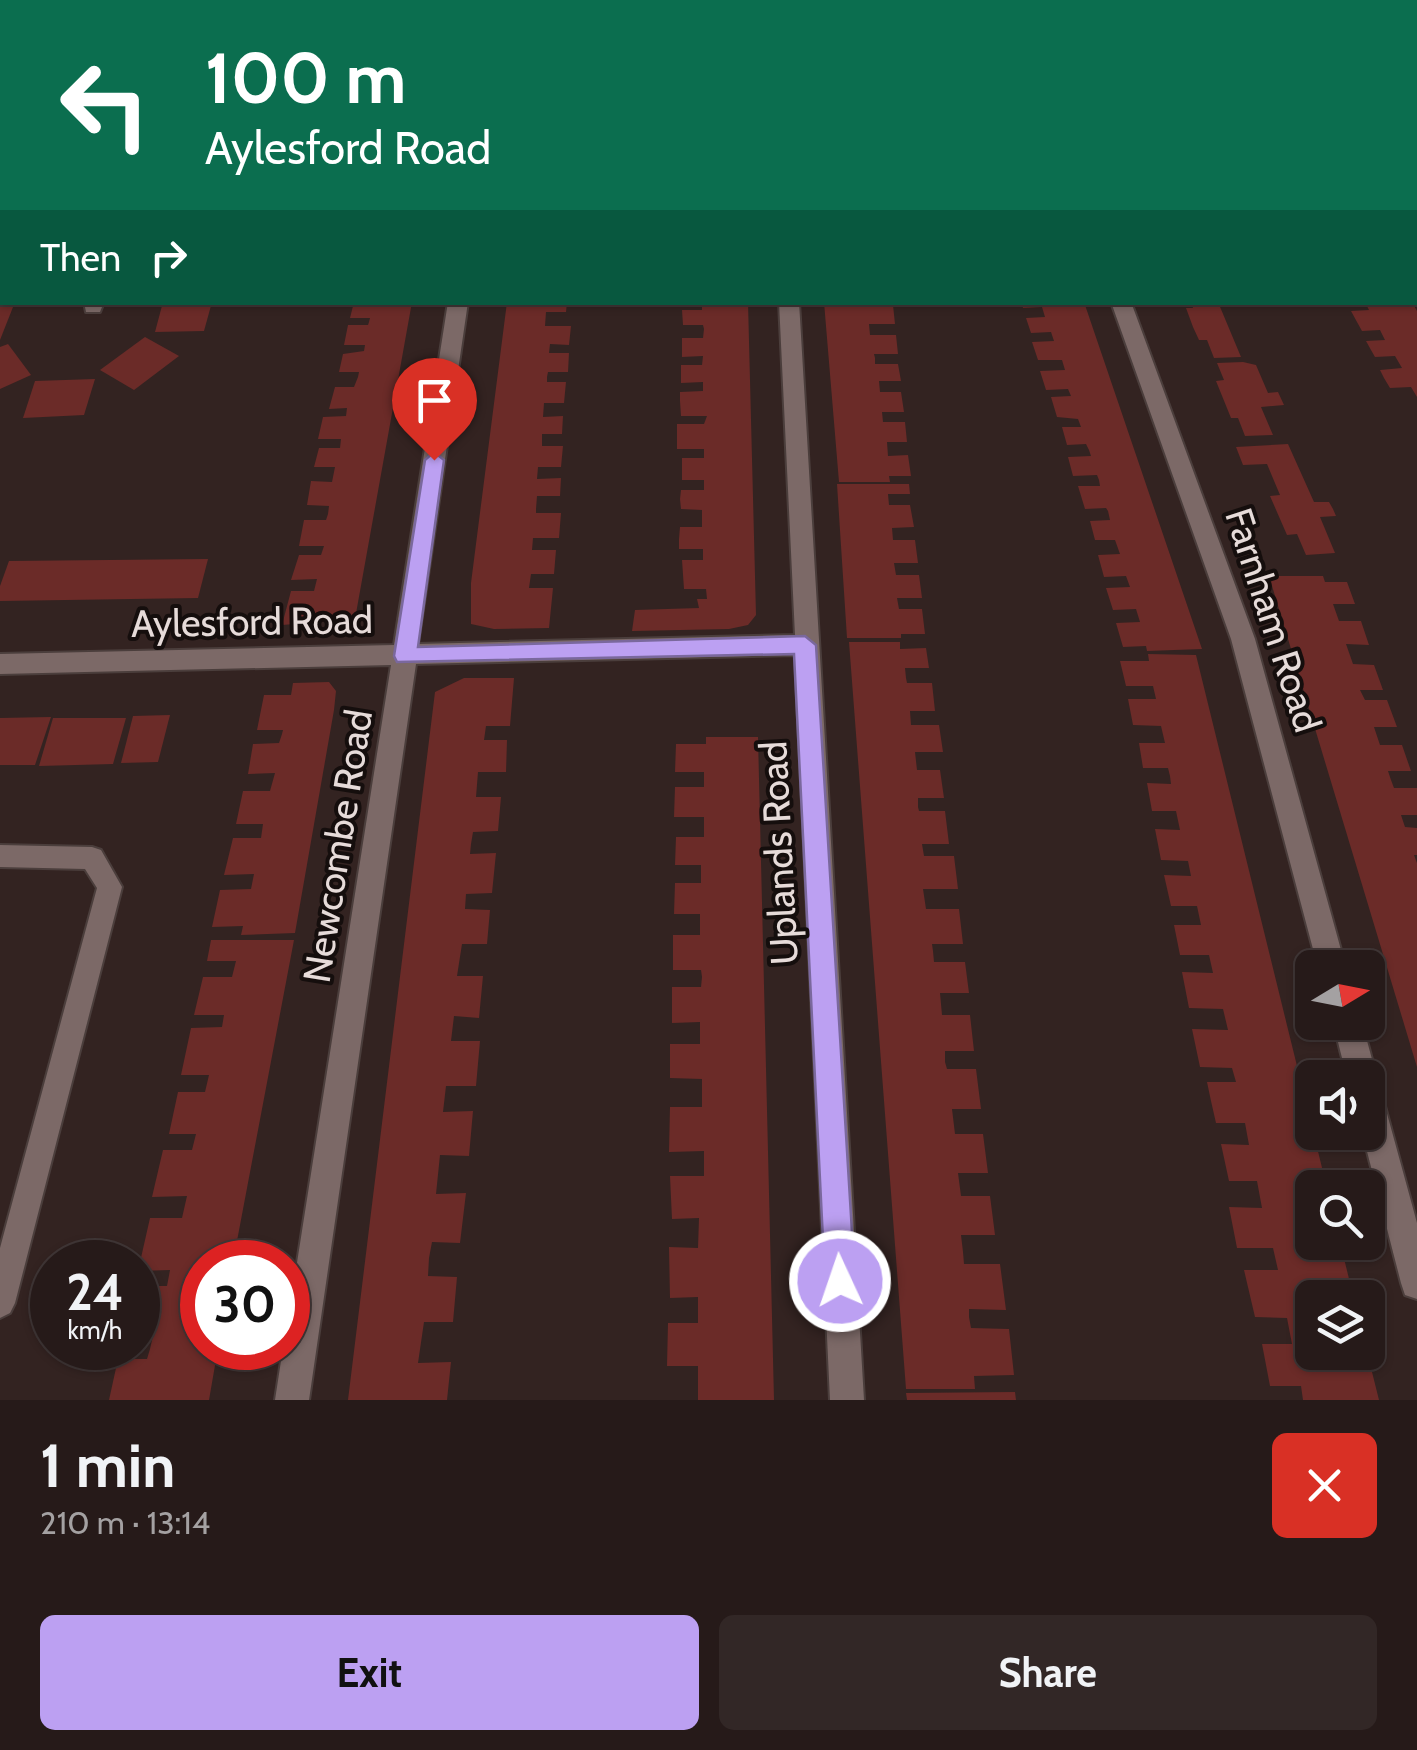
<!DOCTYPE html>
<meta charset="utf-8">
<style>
:root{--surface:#261a19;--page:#322726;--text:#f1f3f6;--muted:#a4a1a2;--line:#423838;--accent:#bca0f2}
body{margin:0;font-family:Cabin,sans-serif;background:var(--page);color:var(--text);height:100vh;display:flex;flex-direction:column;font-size:38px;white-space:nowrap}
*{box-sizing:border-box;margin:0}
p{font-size:32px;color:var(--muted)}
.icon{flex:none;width:55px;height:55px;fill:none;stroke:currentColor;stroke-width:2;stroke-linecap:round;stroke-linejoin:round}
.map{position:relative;height:1400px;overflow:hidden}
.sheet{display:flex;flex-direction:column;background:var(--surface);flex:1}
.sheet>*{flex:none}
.hud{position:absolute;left:0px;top:0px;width:1418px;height:305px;box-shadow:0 2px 8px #0004,0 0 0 2px var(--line);background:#0b6e4f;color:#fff;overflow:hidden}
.needle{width:65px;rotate:80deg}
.fabs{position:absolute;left:1295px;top:950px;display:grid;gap:20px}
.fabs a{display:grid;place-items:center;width:90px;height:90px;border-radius:15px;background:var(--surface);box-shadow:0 2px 8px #0004,0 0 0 2px var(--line);font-size:50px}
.speed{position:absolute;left:30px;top:1240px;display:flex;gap:20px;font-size:50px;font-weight:700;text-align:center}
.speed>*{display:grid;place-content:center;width:130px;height:130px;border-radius:50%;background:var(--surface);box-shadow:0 2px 8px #0004,0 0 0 2px var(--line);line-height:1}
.speed small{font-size:25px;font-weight:400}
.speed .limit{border:15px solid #d22;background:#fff;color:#111}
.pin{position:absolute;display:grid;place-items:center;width:85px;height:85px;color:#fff;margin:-102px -42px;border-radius:50% 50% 50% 0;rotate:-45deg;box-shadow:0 0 10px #0007}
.pin .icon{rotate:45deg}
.me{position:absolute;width:110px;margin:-55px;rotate:357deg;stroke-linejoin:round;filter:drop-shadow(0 0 8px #0008)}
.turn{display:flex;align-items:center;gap:35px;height:210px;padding:0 40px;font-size:45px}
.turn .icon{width:130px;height:130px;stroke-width:2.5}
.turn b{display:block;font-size:70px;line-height:85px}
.then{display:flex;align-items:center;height:95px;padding:0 40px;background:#0003;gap:20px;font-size:38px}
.round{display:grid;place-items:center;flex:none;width:105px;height:105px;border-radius:15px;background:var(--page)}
.headline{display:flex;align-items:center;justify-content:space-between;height:170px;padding:0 40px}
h1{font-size:60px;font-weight:800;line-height:75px}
.cta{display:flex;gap:20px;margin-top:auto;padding:20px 40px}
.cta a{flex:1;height:115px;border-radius:15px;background:var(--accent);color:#111;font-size:40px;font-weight:800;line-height:115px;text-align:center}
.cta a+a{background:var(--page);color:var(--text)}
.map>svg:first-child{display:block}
.built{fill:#412c2a}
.building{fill:#6b2b28}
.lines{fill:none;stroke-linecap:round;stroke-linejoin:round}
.service-casing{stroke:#4b3e3c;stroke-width:4}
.minor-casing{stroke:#4b3e3c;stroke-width:4}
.primary-casing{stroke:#4b3e3c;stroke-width:29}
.service{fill:#7c6967;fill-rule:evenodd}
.minor{fill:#7c6967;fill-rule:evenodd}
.primary{stroke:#509995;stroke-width:25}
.route{fill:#bca0f2;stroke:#7a689d;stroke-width:2.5}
.labels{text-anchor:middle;stroke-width:8;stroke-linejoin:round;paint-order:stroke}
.street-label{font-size:38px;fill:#e6dbd9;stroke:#150e0d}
</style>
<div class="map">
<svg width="1417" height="1400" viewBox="0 0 1417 1400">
<rect width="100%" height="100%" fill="#332321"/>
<!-- built -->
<path class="built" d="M800,0H1376L1382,2H800Z"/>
<!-- building -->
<g class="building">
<path d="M0,302H15L0,340Z"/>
<path d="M163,302H212L204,331L155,332Z"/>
<path d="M354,302H412L355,619L282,625L291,591H314L317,579L291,580L299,555H321L324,546H299L304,520H326L328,514L329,506L307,505L311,481L332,482L335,467H314L319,448H340L341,439H318L323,417L346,416L347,408L329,409L335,387H354L358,377L359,372H339L343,354L364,351L365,345H344L348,325H368L369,322L370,318H350Z"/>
<path d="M507,302H567L566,312H546L545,326H571L569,345L550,344L549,353H569L568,372H548L547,377V382H566L564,403H544L543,417L563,416L562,434H542V446H563L561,467H538L537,479L561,478L560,496H537L536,509V513H561L559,538H533L532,550H556L554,574H531L529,588H553L549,628L494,629L471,624V583Z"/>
<path d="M702,302H748L756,615L748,625L729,629L632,631L635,610L699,608L697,599H707L706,589H684L682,560H703V549H679V539L680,527H702V510L681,509L680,499L681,490H704V480H682V458H704V449H677V424H704L707,416H681L680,401V392L703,391V382L681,383V365H702L703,356L682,357V338H703L704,329L703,325H683L682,310H702Z"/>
<path d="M824,302L893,305L895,324H869L870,335H896L898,354H874L875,358V364H898L901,381H879L880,392H901L904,412H882L883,422H905L907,442H887L888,456L908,455L911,476H889L890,482H839Z"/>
<path d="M1022,302H1084L1202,649L1147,651L1146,646L1123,647L1116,623L1140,622L1136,609L1113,610L1106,588L1130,587L1126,576L1104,577L1098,555L1120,554L1115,540H1095L1090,521L1110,520L1108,511L1106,508L1085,509L1078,486H1100L1099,480L1097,475L1073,476L1068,457L1091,456L1089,450L1086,444L1067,445L1062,427H1081L1078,419L1057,417L1051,397L1071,396L1068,389L1046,390L1040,371L1065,370L1062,360H1038L1032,342L1054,341L1051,332L1031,333L1026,318L1045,317L1042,307L1023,308Z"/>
<path d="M1191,302H1218L1241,357L1214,358L1207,340H1199L1193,327L1186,308H1193Z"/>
<path d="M1365,302H1412L1417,311V397L1411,387L1390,388L1384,378L1380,370L1402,368L1395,356L1375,357L1371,350L1366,341L1385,340L1380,330L1362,331L1357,322L1351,311L1369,310Z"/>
<path d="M145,337L179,356L134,390L100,370Z"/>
<path d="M8,344L31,375L0,389V347Z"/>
<path d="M1243,362L1256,365L1268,393L1278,392L1284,405L1261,407L1273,435L1245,436L1238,418H1231L1216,381L1224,380L1217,363Z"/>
<path d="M95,379L84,415L23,418L35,381Z"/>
<path d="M1288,444L1314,502H1329L1333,509L1336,516L1320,517L1335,553L1306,555L1297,534L1287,535L1270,496L1280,495L1267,464L1243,465L1236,447Z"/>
<path d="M837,484H909L910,494H888L889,505H910L914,527L892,528L893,540H915L918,563H894L896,575H919L922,598H897L899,609H922L925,634H901V638H847Z"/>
<path d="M208,559L198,598L0,601V586L9,561Z"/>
<path d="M1269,576H1323L1325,582H1347L1355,604H1333L1339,621H1361L1369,645L1346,644L1353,664L1374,665L1383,690H1360L1365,700H1387L1397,727H1374L1380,745H1402L1411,771H1388L1391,780L1394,788H1417V815H1401L1405,827L1417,828V855H1414L1417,863V1067Z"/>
<path d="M849,642H900V649L926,648L929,668H905L906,678L907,683H932L935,711H910L911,725H939L943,752H915L917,770H940L944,798H918V807L919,811H945L949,844H922L924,856H954L958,889H923L926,909H959L963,944H932L933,951L934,962H965L969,993H940L942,1015H970L974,1051H945V1062L947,1069H976L981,1109H952L955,1134H983L988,1173H958L961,1196H990L995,1235H961L963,1252L964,1264H1000L1006,1310L969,1309V1317L971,1328L1009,1329L1014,1375L974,1376L975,1389H906Z"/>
<path d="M1148,654L1196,655L1327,1188H1312V1242H1340L1352,1291L1354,1298H1312V1352H1367L1379,1400H1303L1301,1386H1270L1262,1344H1292L1287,1318L1255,1317L1244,1270H1278L1273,1248H1237L1229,1207L1262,1208L1257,1181H1229L1221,1144L1249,1145L1245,1123H1216L1211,1101L1207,1082H1236L1232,1068L1200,1067L1192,1029L1228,1030L1223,1009L1189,1008L1182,972L1213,973L1209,955H1180L1174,925H1201L1197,906H1171L1164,875L1191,876L1188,861L1161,860L1155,829L1180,830L1176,811H1152L1147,783L1171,784L1170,776L1168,768H1143L1139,743H1165L1161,726L1133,725L1128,699H1156L1153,686H1126L1120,661H1149Z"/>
<path d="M464,678H514L510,726H486L484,740H507L506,772H478L476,797H501L498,831L473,832L471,844L470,854L496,853L492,893L466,894L465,909L490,910L487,944H462L457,976H483L479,1018L454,1016L451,1041H480L476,1086H446L443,1112L473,1111L469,1156L440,1155L436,1194L466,1193L460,1243L432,1242L429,1258L428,1276L457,1277L453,1322H424L418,1363L451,1362L447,1400H348L435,692Z"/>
<path d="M329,682L336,691L334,710L295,933L241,935L243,926L212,927L220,890L251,889L254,874L224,875L233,838H261L263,824H236L243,791H270L275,773L248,774L253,744L279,743L282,734L283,730H257L264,695H291L293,683Z"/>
<path d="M170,715L158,762L121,763L133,716Z"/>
<path d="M51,717L35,765H0V718Z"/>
<path d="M53,718H126L113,764L39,766Z"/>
<path d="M706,737H758L774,1400H698V1366H667L668,1323H698V1297L670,1298L669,1247L698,1248L699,1218L672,1219L670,1176H704V1151L669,1152L670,1107H702V1079L670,1078V1044H700V1022L672,1023V987H701L702,977L701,970H673V935H700V914H674L675,883H701V865H675L676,837H704V817H674L675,787H704V772H675L676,744H706Z"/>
<path d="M211,940H294L233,1262H202V1348H218L209,1400H109L118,1359H147L150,1349L153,1336H138V1286H167L170,1270L138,1271L150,1218H182L187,1196L152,1197L163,1150H192L196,1134H169L178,1092H205L209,1075H181L191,1028L222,1027L224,1015H194L203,977H232L236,961H207Z"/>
<path d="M1015,1392L1016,1400H907L906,1393Z"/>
</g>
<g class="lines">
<!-- service casing -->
<g class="service-casing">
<path id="service" d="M0,845L92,847L101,850L122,887L15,1303L10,1313L0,1318V1248L97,888L85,869L0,867Z"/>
</g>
<!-- minor casing -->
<g class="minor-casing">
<g id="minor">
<rect x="495" y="0" width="16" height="2"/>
<rect x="764" y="0" width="16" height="2"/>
<rect x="0" y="101" width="2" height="10"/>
<rect x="1415" y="153" width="2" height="10"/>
<path d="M1415,218L1417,219V234L1415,233Z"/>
<path d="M84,302H104L100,312H86Z"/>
<path d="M448,302H468L418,644L795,635L779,302H799L864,1400H830L795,655L416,664L309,1400H275L283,1348H288V1320L391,665L0,674V654L394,645Z"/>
<path d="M1111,302H1131L1255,639L1346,968H1318L1231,639Z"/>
<path d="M1333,1022H1362L1377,1078L1374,1086L1383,1099L1417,1223V1299L1405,1295L1401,1283L1362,1132H1368V1078H1347Z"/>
</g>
</g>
<!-- primary casing -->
<g class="primary-casing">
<path id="primary" d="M1406,0L1412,2"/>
</g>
<!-- service -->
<use href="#service" class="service"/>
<!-- minor -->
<use href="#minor" class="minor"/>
<!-- primary -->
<use href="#primary" class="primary"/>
</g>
<!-- route -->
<path class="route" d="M434,452L444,460L418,647L805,636L816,645L855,1281L851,1291L840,1296L830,1291L825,1281L794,654L397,662L394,656L425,460Z"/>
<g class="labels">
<!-- street labels -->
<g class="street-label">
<text transform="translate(1273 620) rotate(72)" y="13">Farnham Road</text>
<text transform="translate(252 622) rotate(-1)" y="13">Aylesford Road</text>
<text transform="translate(338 846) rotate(-81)" y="13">Newcombe Road</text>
<text transform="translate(779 853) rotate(-93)" y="13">Uplands Road</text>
</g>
</g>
</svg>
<div class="fabs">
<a><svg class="needle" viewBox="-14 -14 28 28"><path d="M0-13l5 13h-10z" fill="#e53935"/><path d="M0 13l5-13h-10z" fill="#a4a1a2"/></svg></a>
<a><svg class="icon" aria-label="sound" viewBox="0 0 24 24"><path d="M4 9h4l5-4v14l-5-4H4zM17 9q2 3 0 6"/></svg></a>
<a><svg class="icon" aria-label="search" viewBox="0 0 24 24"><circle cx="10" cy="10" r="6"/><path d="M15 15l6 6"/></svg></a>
<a><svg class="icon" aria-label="layers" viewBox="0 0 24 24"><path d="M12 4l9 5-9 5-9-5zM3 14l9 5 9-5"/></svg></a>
</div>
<div class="speed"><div>24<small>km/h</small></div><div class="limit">30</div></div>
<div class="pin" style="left:434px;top:460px;background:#d93025"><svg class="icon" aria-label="arrive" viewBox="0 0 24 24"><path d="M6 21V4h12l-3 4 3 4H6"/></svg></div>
<svg class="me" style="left:840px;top:1281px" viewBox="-20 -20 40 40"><circle r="17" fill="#bca0f2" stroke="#fff" stroke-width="3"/><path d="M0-11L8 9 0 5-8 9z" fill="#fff"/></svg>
<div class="hud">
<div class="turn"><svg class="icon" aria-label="left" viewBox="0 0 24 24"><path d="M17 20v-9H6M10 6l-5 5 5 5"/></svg><div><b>100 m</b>Aylesford Road</div></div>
<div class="then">Then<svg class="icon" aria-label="right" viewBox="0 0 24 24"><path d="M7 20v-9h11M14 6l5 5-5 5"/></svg></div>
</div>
</div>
<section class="sheet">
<div class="headline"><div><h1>1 min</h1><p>210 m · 13:14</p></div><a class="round" style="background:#d93025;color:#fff"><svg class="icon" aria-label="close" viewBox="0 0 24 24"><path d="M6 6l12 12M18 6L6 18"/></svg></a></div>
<div class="cta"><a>Exit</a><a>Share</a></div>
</section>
